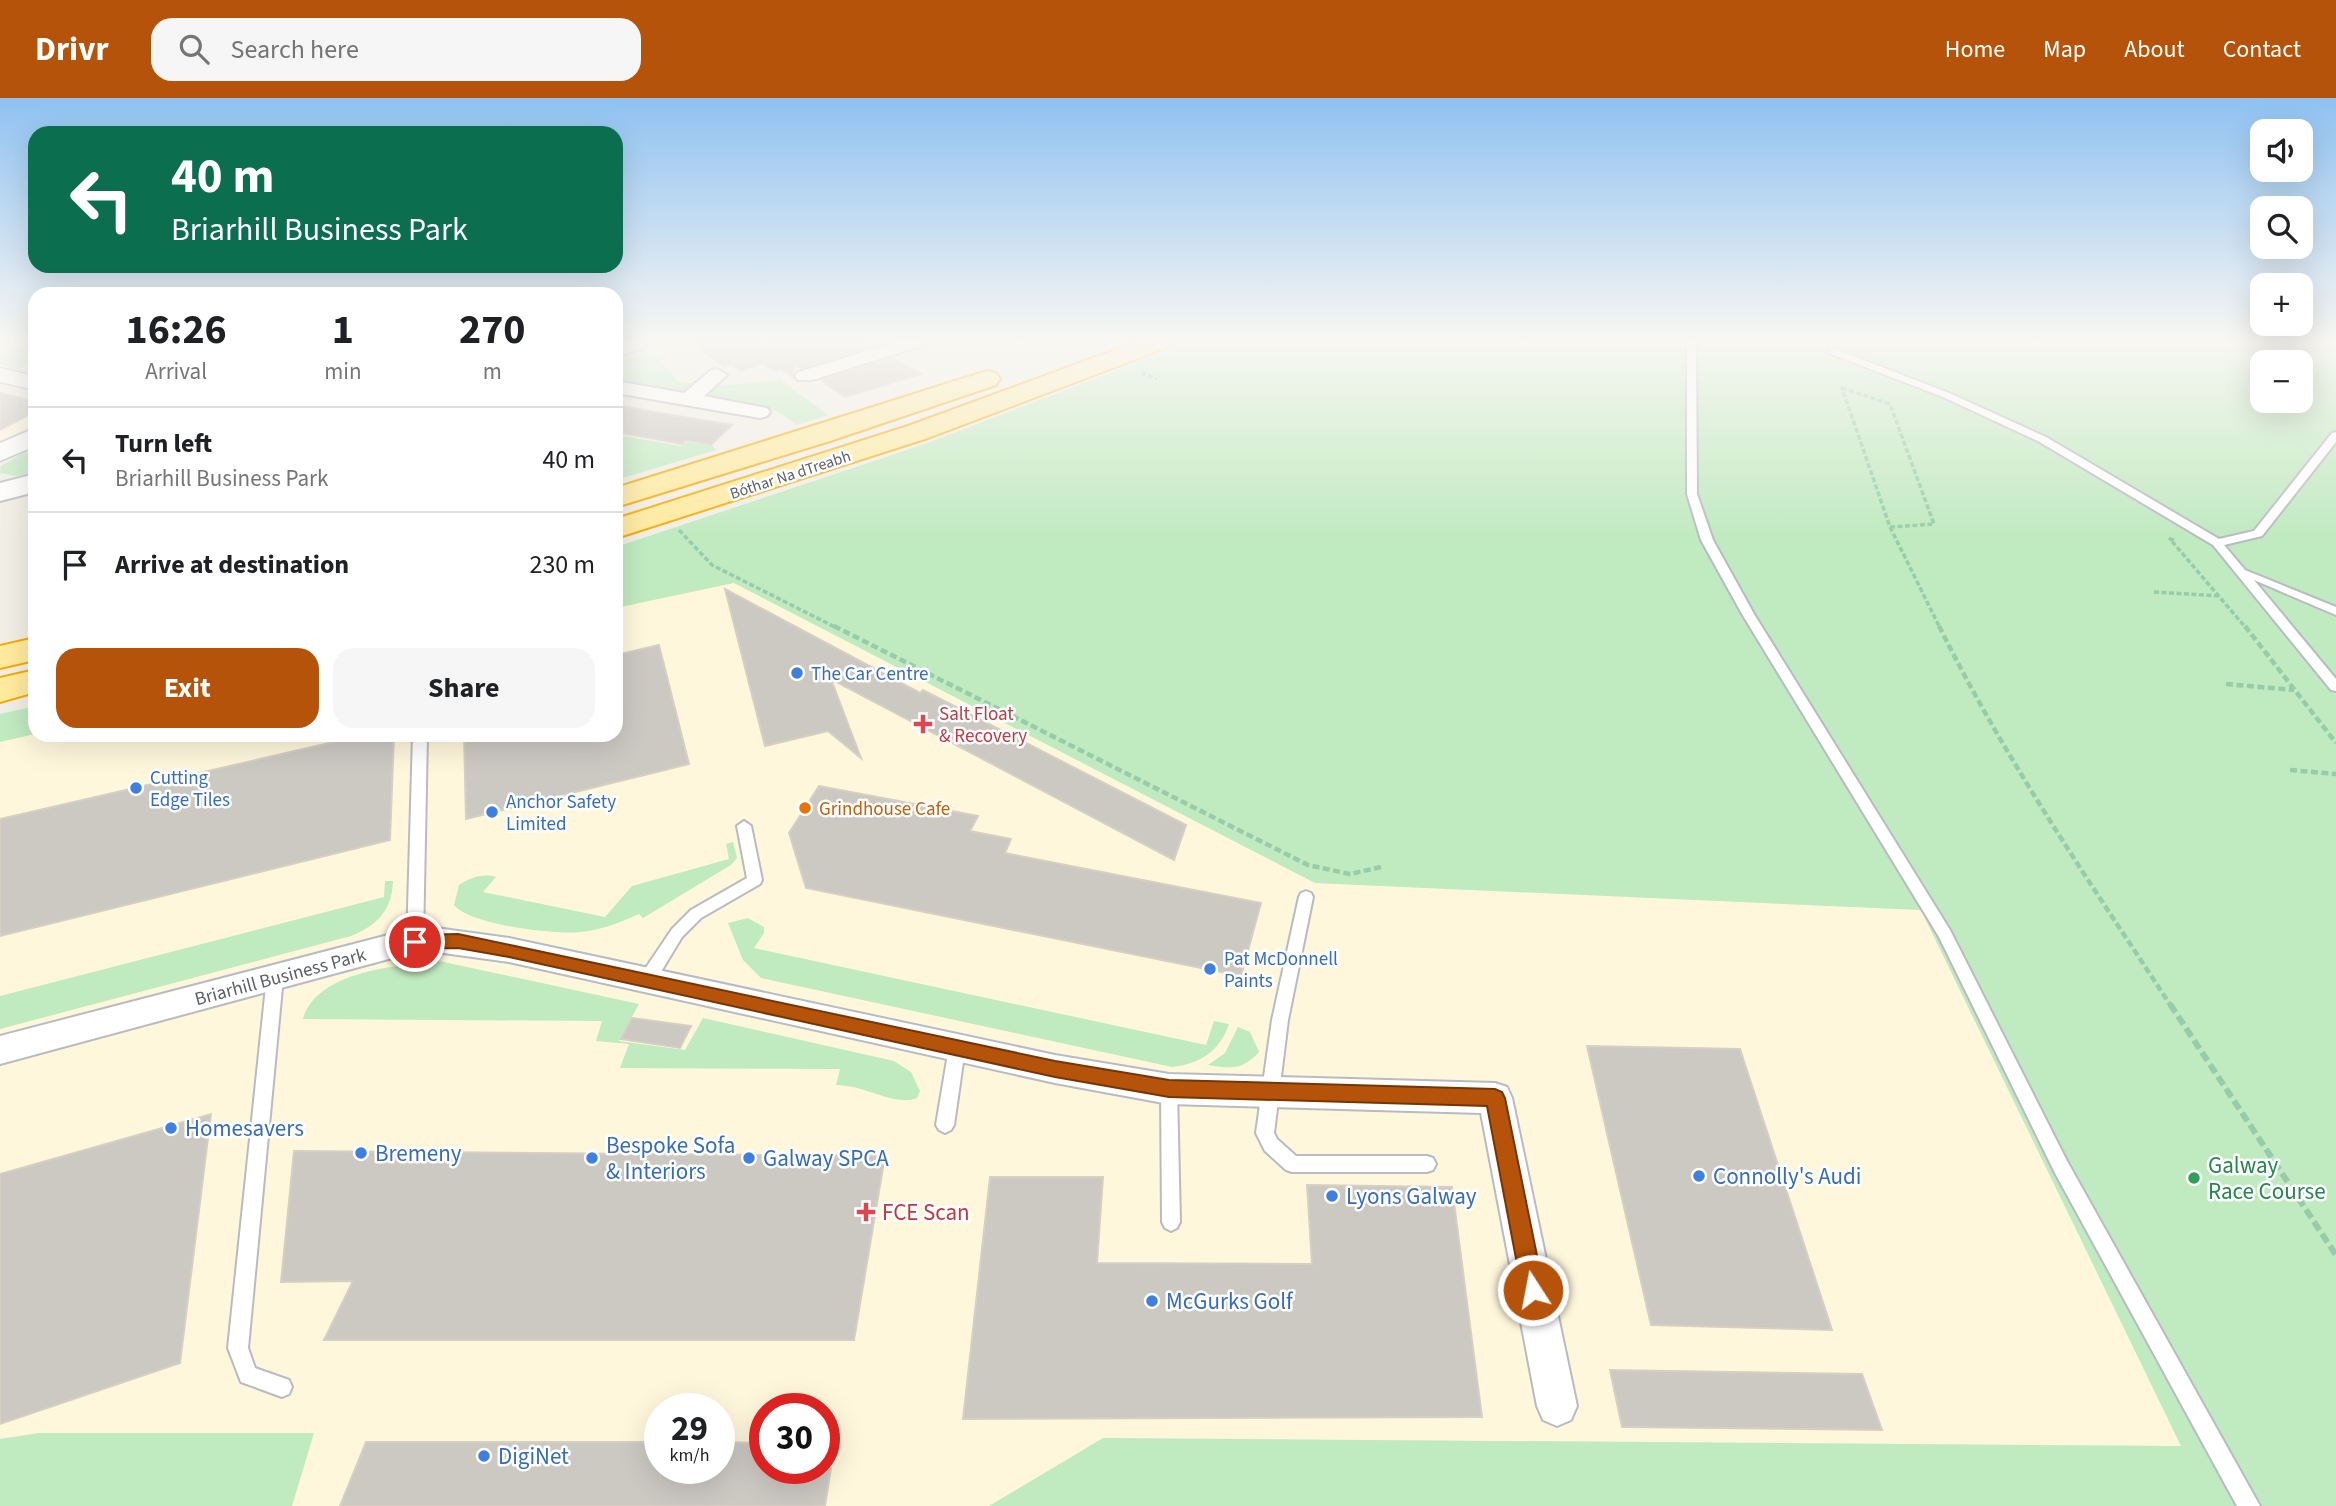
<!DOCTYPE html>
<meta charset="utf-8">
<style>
:root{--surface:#fff;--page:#f6f6f6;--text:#202124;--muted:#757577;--line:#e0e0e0;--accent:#b45309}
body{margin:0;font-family:"Source Sans 3",sans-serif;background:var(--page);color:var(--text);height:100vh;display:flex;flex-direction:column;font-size:26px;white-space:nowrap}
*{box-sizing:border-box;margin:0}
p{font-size:23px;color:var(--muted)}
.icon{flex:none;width:38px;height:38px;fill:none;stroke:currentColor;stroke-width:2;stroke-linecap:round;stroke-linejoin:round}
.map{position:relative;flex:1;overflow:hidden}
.sheet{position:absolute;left:28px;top:189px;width:595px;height:455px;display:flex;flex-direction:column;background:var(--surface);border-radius:21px;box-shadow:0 7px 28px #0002}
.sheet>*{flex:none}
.banner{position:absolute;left:28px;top:28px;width:595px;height:147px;border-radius:21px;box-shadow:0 7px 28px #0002;background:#0b6e4f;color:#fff;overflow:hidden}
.fabs{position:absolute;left:2250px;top:21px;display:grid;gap:14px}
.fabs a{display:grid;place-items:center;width:63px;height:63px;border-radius:14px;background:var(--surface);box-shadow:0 7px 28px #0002;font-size:35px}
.speed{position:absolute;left:644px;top:1295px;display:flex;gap:14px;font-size:35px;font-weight:700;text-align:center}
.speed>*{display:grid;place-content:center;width:91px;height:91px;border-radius:50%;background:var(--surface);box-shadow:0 7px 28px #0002;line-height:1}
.speed small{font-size:18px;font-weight:400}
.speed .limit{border:10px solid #d22;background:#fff;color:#111}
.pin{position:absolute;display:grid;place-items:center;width:60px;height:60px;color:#fff;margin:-30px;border:4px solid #fff;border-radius:50%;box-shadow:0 2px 7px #0007}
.me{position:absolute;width:77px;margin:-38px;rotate:349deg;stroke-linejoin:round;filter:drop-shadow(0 0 5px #0008)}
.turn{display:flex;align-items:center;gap:24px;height:147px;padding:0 28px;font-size:32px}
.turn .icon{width:91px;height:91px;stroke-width:2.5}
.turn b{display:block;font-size:49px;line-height:60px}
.eta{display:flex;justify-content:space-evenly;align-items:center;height:119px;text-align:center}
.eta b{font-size:42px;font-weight:700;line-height:49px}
.action{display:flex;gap:14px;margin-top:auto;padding:14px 28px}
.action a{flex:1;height:80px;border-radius:21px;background:var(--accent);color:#fff;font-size:28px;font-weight:700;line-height:80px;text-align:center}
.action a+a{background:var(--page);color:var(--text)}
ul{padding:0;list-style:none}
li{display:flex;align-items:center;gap:21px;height:105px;padding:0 28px;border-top:2px solid var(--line)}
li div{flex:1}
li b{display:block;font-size:26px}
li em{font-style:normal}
header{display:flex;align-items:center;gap:42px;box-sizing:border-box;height:98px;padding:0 35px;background:var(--accent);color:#fff}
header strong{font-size:33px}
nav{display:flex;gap:38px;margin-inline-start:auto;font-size:24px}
.search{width:490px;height:63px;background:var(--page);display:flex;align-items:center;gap:18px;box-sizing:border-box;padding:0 24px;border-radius:21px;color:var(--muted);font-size:26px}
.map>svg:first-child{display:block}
.commercial{fill:#fff7dc;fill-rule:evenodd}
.green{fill:#c0eac0;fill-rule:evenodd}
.building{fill:#ccc8c2;stroke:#d6d0c3;stroke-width:2}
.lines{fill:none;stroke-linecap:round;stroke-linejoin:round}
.service-casing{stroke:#b8bbc0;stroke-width:4}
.minor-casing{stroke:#b8bbc0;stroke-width:4}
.tertiary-casing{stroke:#b8bbc0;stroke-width:3}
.secondary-casing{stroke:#b9bcc2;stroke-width:4}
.trunk-casing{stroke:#f6ab00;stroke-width:4}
.path-far2{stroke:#98cca8;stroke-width:3.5;stroke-dasharray:5 2.5;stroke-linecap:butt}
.path-far1{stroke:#98cca8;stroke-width:4.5;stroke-dasharray:7 3.5;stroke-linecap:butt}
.path{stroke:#98cca8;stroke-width:6;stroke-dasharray:10 4.5;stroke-linecap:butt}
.service{fill:#fff;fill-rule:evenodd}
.minor{fill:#fff;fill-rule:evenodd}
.tertiary{fill:#fff;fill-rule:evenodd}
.secondary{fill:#fff;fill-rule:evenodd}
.trunk{fill:#ffea9d;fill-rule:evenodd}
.route{fill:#b45309;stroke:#753606;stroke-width:2}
.shop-dot{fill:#3f7fe0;stroke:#fff;stroke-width:2.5}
.health-dot{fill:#e0444e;stroke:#fff;stroke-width:2.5}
.food-dot{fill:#e8710a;stroke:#fff;stroke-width:2.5}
.leisure-dot{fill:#2e9e5b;stroke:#fff;stroke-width:2.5}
.labels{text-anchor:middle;stroke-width:5;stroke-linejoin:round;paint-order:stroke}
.far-street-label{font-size:16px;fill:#5d6167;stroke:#fff}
.shop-label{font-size:19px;fill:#366cbe;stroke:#fff;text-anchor:start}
.health-label{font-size:19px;fill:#be3a42;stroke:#fff;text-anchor:start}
.food-label{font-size:19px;fill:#c56008;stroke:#fff;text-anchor:start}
.street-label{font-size:19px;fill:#5d6167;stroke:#fff}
.near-shop-label{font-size:23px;fill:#366cbe;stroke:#fff;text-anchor:start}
.near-leisure-label{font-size:23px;fill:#27864d;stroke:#fff;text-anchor:start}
.near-health-label{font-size:23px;fill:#be3a42;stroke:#fff;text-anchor:start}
</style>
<header>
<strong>Drivr</strong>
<div class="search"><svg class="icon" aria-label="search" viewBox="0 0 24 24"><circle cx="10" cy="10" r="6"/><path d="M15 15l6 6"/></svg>Search here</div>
<nav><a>Home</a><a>Map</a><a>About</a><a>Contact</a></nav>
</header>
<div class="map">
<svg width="2336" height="1408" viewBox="0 0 2336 1408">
<rect width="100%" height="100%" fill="#f1eee5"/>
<!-- commercial -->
<g class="commercial">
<path d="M0,293L35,302V326L0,343Z"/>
<path d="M616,449L699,467L1315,785L1921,812L2182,1348L1103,1340L989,1408H292L313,1335H39L0,1341V616L35,608V637H616ZM660,1311H719V1370H660ZM765,1311H824V1370H765Z"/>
</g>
<!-- green -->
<g class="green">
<path d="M1191,244H2336V1408H989L1103,1340L2181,1348L1921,812L1315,785L734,485L616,510V449L922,347ZM2263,264H2301V303H2263Z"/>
<path d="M35,247V263L19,271L0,266V256L20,248Z"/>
<path d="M651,253L679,284L700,286L683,295L616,284V264Z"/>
<path d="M781,282L828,317L796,327C763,295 731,314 704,296L715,288Z"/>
<path d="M616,337L681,348L687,344L713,348L716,352L616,382Z"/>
<path d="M35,348V375L17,378L0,375L1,368Z"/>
<path d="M35,608V636L0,644V616Z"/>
<path d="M733,744L737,760L731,767L643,820L639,816C621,824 602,832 581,834C556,837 470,827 454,807L459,787C470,780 482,775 496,779L483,794L605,819L632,788L729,761L726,746Z"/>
<path d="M385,783H393C392,812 378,827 351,838L0,931V898L384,799Z"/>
<path d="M748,820L764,829V835L754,850L1206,947L1214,923L1229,926C1220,953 1200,966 1172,969L761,880L743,862L728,825Z"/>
<path d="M439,863L639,906L619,943L685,952L703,920L894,963L911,974L920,993L917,1000C894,1009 866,987 836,987L840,971L620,970L629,946L596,943L602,923L303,921C317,873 395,868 439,863Z"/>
<path d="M1238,929L1250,934L1259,954C1243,972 1231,971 1208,967L1225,955Z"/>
<path d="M39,1335H314L292,1408H0V1341Z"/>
</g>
<!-- building -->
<g class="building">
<path d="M692,244H865L873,248L801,270L795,266L793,279L781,271L774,273L762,265L741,273L732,267L724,269Z"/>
<path d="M892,260L922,276L845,299L820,282Z"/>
<path d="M0,295L35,303V314L0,332Z"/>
<path d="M616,307L677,318L732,327L711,347L686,342L682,346L616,334Z"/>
<path d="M725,491L920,595L923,592L1186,727L1174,762L831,581L861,660L828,633L765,648Z"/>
<path d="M659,547L689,666L466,721L464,637H616V557Z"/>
<path d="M364,637H394L390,742L0,838V721Z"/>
<path d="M819,688L978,718L970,733L1011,741L1005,755L1261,805L1241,878L806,790L789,735Z"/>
<path d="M632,920L691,928L680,950L621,941Z"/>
<path d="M1587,948L1740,951L1832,1232L1651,1227Z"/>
<path d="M211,1016L180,1265L0,1326V1076Z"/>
<path d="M294,1053L885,1058L854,1242H324L353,1183L281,1184Z"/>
<path d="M990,1079H1103L1097,1165L1312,1166L1307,1087L1452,1089L1482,1319L963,1321Z"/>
<path d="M1610,1272L1862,1276L1882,1332L1622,1329Z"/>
<path d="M366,1344H660V1370H719V1344L765,1345V1370H831L825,1408H340Z"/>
</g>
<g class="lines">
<!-- service casing -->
<g class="service-casing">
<g id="service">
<path d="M1687,244H1696L1697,396L1713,442L1754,516L1950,832L2067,1063L2260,1408H2237L2055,1075L1939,839L1742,516L1701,442L1687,396Z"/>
<path d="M1829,251H1835L1949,295L2046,339L2219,441L2254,433L2332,335L2336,334V344L2262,438L2224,447L2245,472L2336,509V517L2254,482L2336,581V593L2331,592L2213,447L2038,343L1943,299L1829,255Z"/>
<path d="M413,637H427L423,844L420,848L415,850L410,848L407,844Z"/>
<path d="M744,723L751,728L762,782L760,786L701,820L682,839L653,887L647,888L641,887L639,882L641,877L672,831L691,812L747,780L737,728Z"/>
<path d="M1306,793L1311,795L1313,799L1288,922L1274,1035L1277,1041L1296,1058H1427L1433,1060L1436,1066L1433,1072L1427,1074H1292L1286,1072L1265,1053L1256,1035L1272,922L1299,799L1301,795Z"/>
<path d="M275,873L281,874L283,879L248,1250L255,1270L289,1282L292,1289L289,1296L282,1299L241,1284L228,1250L267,879L269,874Z"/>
<path d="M957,943L963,945L965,950L954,1027L951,1032L945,1035L939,1032L936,1027L949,950L951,945Z"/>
<path d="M1169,984L1175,986L1177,991L1180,1124L1177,1130L1171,1133L1165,1130L1162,1124L1161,991L1163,986Z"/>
</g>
</g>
<!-- minor casing -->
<g class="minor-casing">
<g id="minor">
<path d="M625,244H644L645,246L643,250L616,259V247Z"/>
<path d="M896,244H923L921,248L812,282H798L795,278L798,274Z"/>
<path d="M717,271L727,277L704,298L767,310L770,314L767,318L760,320L616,295V283L684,295L710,273Z"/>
<path d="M436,830L509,840L1055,957L1169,976L1495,985L1507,989L1512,1000L1577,1308L1571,1322L1557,1328L1543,1322L1537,1308L1481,1015L1169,1006L1055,985L509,864L436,854L396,859L0,966V938L396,835Z"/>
</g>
</g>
<!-- tertiary casing -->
<g class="tertiary-casing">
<g id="tertiary">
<path d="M0,270L35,278V292L0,284Z"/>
<path d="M35,330V348L0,363V345Z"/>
</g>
</g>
<!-- secondary casing -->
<g class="secondary-casing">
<path id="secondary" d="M35,376V394L0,403V385Z"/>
</g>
<!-- trunk casing -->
<g class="trunk-casing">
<g id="trunk">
<path d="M1137,244H1172L1168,249L928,340L616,440V421L908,328Z"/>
<path d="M987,273L996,275L1000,281L996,287L830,343L616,409V390Z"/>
<path d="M35,540V562L0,570V548Z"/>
<path d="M35,572V594L0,604V580Z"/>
</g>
</g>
<!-- path-far2 -->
<g class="path-far2">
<path d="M1141,275L1157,281"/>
<path d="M1842,290L1890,306L1934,426L1890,429Z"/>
<path d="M1890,429L1940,530"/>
<path d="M679,432L712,467L837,530"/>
<path d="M2174,442L2170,441L2246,530"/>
<path d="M2154,494L2221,498"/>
</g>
<!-- path-far1 -->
<g class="path-far1">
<path d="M834,528L1308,767L1350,776L1381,769"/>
<path d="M1939,528C2006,663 2089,783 2171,908"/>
<path d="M2245,528L2336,645"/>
<path d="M2226,586L2294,592"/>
<path d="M2290,672L2336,676"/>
</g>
<!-- path -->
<path class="path" d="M2170,906L2336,1157"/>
<!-- service -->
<use href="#service" class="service"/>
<!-- minor -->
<use href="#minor" class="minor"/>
<!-- tertiary -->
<use href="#tertiary" class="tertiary"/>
<!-- secondary -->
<use href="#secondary" class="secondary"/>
<!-- trunk -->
<use href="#trunk" class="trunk"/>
</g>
<!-- sky -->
<linearGradient id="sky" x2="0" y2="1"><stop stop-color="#8ec2f1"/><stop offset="0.55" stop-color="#f9f7f3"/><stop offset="1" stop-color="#f9f7f3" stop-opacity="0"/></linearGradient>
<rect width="2336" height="441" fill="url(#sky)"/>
<!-- route -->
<path class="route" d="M458,836L1055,963L1169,982L1495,991L1502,994L1505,1000L1544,1192L1541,1199L1533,1202L1526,1199L1522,1192L1487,1008L1169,999L1055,979L509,859L458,850L415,851L406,844L415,837Z"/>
<!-- markers -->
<g class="shop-dot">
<circle cx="797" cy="575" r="7"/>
<circle cx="136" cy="690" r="7"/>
<circle cx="492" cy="714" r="7"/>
<circle cx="1210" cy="871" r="7"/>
<circle cx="171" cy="1030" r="7"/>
<circle cx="361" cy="1055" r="7"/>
<circle cx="592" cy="1060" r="7"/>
<circle cx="749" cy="1060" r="7"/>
<circle cx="1699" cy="1078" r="7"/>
<circle cx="1332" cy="1098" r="7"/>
<circle cx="1152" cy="1203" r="7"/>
<circle cx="484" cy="1358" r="7"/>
</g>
<g class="health-dot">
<path d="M919.5 615.5h7v7h7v7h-7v7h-7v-7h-7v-7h7z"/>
<path d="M862.5 1103.5h7v7h7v7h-7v7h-7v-7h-7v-7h7z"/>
</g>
<circle class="food-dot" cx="805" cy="710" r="7"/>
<circle class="leisure-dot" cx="2194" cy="1080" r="7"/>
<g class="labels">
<!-- far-street labels -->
<g class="far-street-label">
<text transform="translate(790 376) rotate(-18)" y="6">Bóthar Na dTreabh</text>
</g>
<!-- shop labels -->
<g class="shop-label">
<text x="811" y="582">The Car Centre</text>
<text x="150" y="686">Cutting<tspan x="150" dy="22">Edge Tiles</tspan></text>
<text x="506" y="710">Anchor Safety<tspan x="506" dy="22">Limited</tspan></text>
<text x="1224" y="867">Pat McDonnell<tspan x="1224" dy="22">Paints</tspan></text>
</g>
<!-- health labels -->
<g class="health-label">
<text x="939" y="622">Salt Float<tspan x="939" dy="22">&amp; Recovery</tspan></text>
</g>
<!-- food labels -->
<g class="food-label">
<text x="819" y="717">Grindhouse Cafe</text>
</g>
<!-- street labels -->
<g class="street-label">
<text transform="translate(280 878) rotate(-15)" y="7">Briarhill Business Park</text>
</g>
<!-- near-shop labels -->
<g class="near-shop-label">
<text x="185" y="1038">Homesavers</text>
<text x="606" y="1055">Bespoke Sofa<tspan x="606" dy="26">&amp; Interiors</tspan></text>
<text x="375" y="1063">Bremeny</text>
<text x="763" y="1068">Galway SPCA</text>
<text x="1713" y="1086">Connolly's Audi</text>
<text x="1346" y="1106">Lyons Galway</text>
<text x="1166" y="1211">McGurks Golf</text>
<text x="498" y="1366">DigiNet</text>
</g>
<!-- near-leisure labels -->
<g class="near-leisure-label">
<text x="2208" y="1075">Galway<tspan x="2208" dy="26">Race Course</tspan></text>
</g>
<!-- near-health labels -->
<g class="near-health-label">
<text x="882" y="1122">FCE Scan</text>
</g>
</g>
</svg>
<div class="fabs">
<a><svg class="icon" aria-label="sound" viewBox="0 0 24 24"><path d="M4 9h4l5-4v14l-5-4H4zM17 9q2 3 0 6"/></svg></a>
<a><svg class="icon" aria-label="search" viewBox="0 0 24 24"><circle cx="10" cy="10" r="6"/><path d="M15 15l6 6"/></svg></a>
<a>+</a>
<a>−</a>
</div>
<div class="speed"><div>29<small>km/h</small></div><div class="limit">30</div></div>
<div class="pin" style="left:415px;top:844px;background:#d93025"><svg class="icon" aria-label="arrive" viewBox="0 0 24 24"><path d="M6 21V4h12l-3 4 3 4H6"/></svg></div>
<svg class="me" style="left:1533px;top:1192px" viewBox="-20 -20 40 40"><circle r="17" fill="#b45309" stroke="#fff" stroke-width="3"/><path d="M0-11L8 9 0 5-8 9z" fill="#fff"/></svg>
<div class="banner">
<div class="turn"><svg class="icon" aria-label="left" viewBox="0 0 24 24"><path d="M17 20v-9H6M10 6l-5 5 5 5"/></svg><div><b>40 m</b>Briarhill Business Park</div></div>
</div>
<section class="sheet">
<div class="eta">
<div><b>16:26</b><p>Arrival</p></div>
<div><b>1</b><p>min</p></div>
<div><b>270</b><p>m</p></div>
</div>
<ul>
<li><svg class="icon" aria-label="left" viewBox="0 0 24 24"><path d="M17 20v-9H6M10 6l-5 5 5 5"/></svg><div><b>Turn left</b><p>Briarhill Business Park</p></div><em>40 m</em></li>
<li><svg class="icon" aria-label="arrive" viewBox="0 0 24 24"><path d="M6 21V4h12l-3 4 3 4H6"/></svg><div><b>Arrive at destination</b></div><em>230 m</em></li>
</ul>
<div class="action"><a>Exit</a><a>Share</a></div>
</section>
</div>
